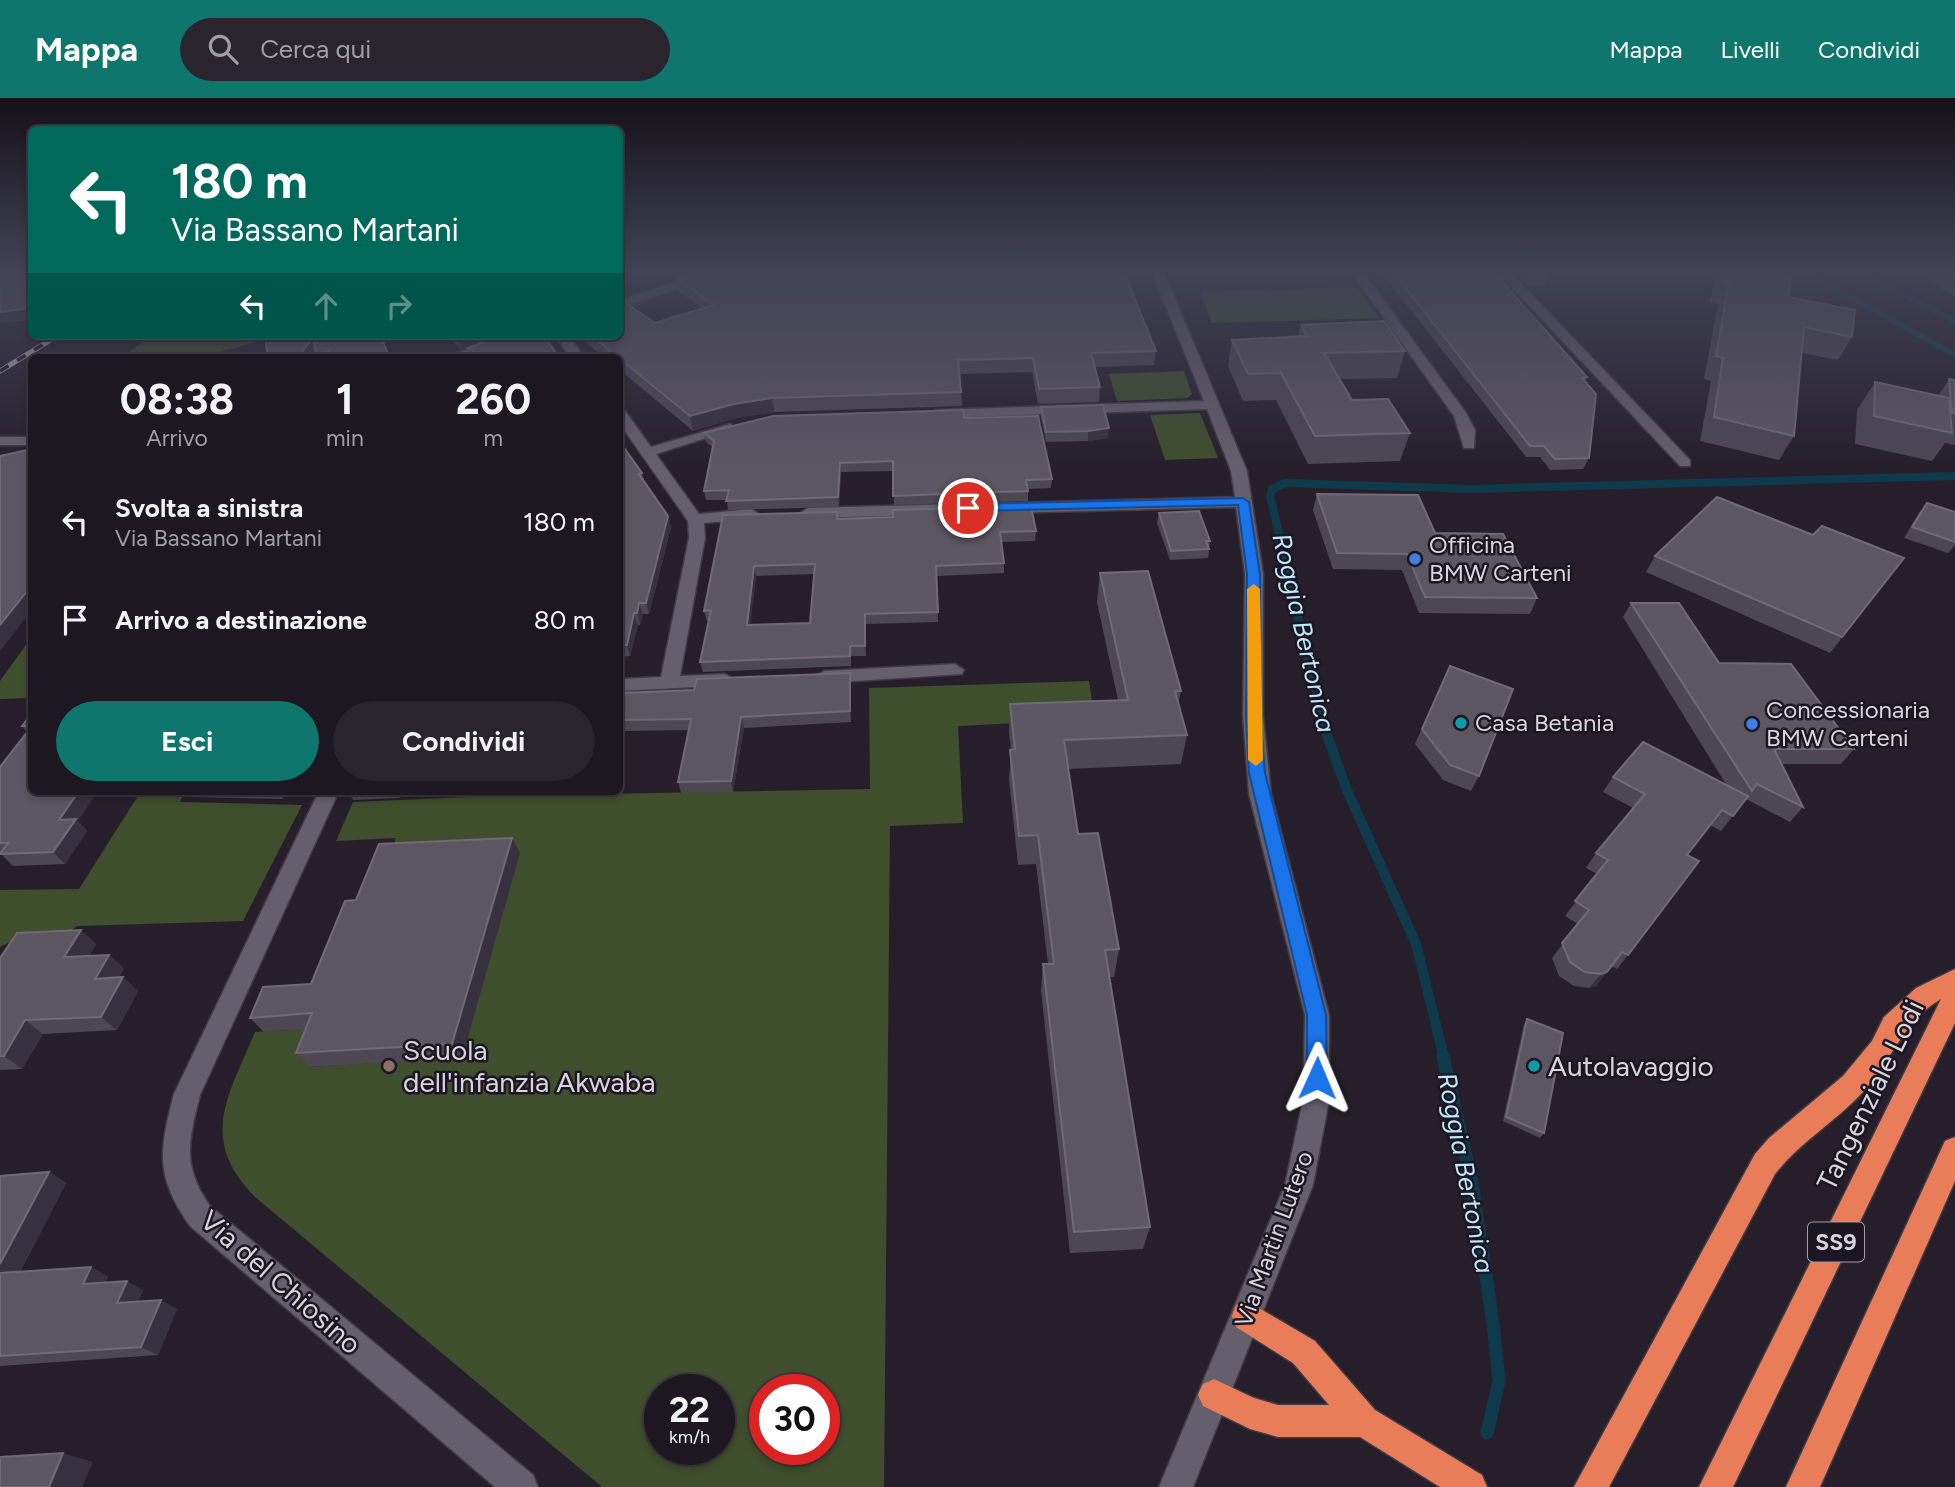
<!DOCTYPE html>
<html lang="it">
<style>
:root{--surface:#1c1720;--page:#29242d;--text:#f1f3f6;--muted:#a09fa5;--line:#3a363e;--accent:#0f766e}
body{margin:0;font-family:Figtree,sans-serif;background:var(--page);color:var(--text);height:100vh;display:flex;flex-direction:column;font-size:26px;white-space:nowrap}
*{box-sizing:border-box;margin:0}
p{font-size:23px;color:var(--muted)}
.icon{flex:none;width:38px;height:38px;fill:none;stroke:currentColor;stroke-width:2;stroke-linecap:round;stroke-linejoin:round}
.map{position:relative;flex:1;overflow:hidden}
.sheet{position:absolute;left:28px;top:256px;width:595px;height:441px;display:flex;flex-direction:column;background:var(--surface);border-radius:10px;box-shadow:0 4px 10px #0003,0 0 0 2px var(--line)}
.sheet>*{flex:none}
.guide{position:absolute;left:28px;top:28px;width:595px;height:214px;border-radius:10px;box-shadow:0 4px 10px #0003,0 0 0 2px var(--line);background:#00695c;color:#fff;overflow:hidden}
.speed{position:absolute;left:644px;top:1276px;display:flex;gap:14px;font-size:35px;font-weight:700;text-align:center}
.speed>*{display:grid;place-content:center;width:91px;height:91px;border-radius:50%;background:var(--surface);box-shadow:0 4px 10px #0003,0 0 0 2px var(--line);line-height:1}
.speed small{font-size:18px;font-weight:400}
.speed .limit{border:10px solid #d22;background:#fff;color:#111}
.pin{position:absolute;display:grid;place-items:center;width:60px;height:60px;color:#fff;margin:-30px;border:4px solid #fff;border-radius:50%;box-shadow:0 2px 7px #0007}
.me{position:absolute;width:77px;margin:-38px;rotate:1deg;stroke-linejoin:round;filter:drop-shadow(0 0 5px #0008)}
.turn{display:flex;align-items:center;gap:24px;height:147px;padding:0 28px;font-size:32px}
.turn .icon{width:91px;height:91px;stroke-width:2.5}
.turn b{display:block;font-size:49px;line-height:60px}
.lanes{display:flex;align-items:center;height:66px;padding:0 28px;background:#0003;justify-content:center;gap:35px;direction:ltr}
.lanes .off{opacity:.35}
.eta{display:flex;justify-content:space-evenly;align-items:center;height:119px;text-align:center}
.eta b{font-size:42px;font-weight:700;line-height:49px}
.button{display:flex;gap:14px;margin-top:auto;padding:14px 28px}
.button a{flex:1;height:80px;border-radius:42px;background:var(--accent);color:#fff;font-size:28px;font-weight:700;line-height:80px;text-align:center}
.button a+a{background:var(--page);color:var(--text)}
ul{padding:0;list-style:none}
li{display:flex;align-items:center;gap:21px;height:98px;padding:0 28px}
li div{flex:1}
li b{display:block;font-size:26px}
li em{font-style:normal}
header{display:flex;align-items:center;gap:42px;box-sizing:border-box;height:98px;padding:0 35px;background:var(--accent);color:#fff}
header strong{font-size:33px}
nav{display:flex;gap:38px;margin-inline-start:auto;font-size:24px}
.search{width:490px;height:63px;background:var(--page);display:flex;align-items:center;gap:18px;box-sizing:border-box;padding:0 24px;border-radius:38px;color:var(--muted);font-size:26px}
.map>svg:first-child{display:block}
.green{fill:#3f4e2c;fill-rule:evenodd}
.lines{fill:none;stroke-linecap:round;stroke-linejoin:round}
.stream-far3{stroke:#0f3a4b;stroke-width:6}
.stream-far2{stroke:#0f3a4b;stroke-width:8}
.stream-far1{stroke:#0f3a4b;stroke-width:10}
.stream{stroke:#0f3a4b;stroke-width:13}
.minor-casing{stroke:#3f3a44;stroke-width:3}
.highway-casing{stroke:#3f3a44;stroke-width:3}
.minor{fill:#655e6c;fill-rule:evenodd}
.highway{fill:#e97d5a;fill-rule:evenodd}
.rail-casing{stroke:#b6b1ba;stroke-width:5}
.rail{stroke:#1c1622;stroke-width:3.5;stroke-dasharray:10;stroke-linecap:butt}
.wall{fill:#4d4754;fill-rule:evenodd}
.shaded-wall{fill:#37303e}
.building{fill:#5c5663;stroke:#706a76;stroke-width:2;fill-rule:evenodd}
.route{fill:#1a73e8;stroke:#114b97;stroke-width:2}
.slow{fill:#f59e0b}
.shop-dot{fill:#3f7fe0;stroke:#1c1622;stroke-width:2.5}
.culture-dot{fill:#0f9aa8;stroke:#1c1622;stroke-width:2.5}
.education-dot{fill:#8d6e63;stroke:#1c1622;stroke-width:2.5}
.labels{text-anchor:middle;stroke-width:5;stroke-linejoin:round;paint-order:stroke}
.shield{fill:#1c1622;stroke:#a09ba4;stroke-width:2}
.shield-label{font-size:23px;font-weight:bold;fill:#d8d4dc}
.poi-label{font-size:24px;fill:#d8d4dc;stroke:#1c1622;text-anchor:start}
.street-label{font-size:24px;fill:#d8d4dc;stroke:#1c1622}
.water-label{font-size:26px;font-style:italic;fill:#bfe6f9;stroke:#1c1622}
.near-poi-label{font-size:28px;fill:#d8d4dc;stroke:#1c1622;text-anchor:start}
.near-street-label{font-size:28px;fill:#d8d4dc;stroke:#1c1622}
</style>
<header>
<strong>Mappa</strong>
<div class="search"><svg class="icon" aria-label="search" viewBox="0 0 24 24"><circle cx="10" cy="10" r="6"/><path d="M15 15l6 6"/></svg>Cerca qui</div>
<nav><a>Mappa</a><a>Livelli</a><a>Condividi</a></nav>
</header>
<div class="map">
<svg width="1955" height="1389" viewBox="0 0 1955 1389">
<rect width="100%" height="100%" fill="#261f2b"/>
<!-- green -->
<g class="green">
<path d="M1357,189L1379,220L1212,225L1200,194Z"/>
<path d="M150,238H280L200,259H123Z"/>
<path d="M1184,273L1192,296L1187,300L1117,303L1109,276Z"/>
<path d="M1200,315L1218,360L1165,362L1150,317Z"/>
<path d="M31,540V600L0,601V583Z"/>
<path d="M1089,583L1095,621L958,628L963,725L890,728L884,1389H602L255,1099C198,1041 228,999 255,934L291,932L303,901L310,969L462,959L519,755L389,761L396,740L336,743L353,704L489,698L870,691L869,590ZM660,1292H719V1351H660ZM765,1292H824V1351H765Z"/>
<path d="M141,693H185L180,704L302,707L243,823L77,828L60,841L12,843L0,849V792L79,791Z"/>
</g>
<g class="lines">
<!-- stream-far3 -->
<g class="stream-far3">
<path d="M1805,174L1955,257"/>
<path d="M1859,174L1955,223"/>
</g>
<!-- stream-far2 -->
<path class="stream-far2" d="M1324,628L1270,398L1272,391L1285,385L1472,391L1955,378"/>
<!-- stream-far1 -->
<path class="stream-far1" d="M1323,626L1346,690L1416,846L1444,960"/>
<!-- stream -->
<path class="stream" d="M1443,958L1472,1085L1493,1225L1499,1283L1487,1335"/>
<!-- minor casing -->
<g class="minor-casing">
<g id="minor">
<path d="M709,174H726L620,210V202Z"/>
<path d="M1152,174H1164L1247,373L1263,476V618L1271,696L1329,917V1002L1313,1087L1193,1389H1159L1285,1087L1303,1002L1305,917L1249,696L1243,618L1245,476L1236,409L808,420L800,415L808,410L1235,399L1231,373L1207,311L936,320L929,316L936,312L1204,303Z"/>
<path d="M1351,174H1363L1466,315L1475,332L1474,350H1464L1454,318Z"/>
<path d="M1498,174H1510L1690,362V368H1680Z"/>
<path d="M506,238H525L467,259H446Z"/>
<path d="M556,238H569L584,259H570Z"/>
<path d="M620,312L625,313L651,349L730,326L737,330L656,356L699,416L751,411L759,416L751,421L704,425L705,440L680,578L725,576L735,582L732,587L620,593V581L661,579L689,440L688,423L620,326Z"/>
<rect x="0" y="339" width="32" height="8"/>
<path d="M955,566L964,572L962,576L824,585L815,579L824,573Z"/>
<path d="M319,693H339L200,997C189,1042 181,1067 210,1108L533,1377L538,1389H495L190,1128C155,1078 159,1053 174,996Z"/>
</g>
</g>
<!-- highway casing -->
<g class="highway-casing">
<g id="highway">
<path d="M1955,871V925L1733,1389H1699L1941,901C1903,923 1891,964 1862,995C1835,1024 1800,1044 1775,1076L1609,1389H1574L1755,1056L1769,1040L1843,978L1872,943L1884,919L1916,890Z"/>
<path d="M1955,1039V1083L1820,1389H1786L1945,1043Z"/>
<path d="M1247,1203L1315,1243L1375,1312L1482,1377L1487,1389H1440L1360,1339H1278L1250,1331L1203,1308L1198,1297L1203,1286L1214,1281L1254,1300L1278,1307H1329L1293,1265L1236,1229L1232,1218L1236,1207Z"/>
</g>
</g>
<!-- minor -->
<use href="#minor" class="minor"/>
<!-- highway -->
<use href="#highway" class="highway"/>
<!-- rail casing -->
<g class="rail-casing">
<path id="rail" d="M0,273L57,238"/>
</g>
<!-- rail -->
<use href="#rail" class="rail"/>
</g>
<!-- wall -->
<g class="wall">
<path d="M1230,174H1273L1265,178L1254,175L1247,179Z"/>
<path d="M1381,174H1507L1513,180L1509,190H1508L1587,279L1585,284L1589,360L1583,371L1550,372L1540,359H1526Z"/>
<path d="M1513,174H1543L1548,179L1544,189H1528Z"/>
<path d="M1718,174H1786L1788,199L1852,239L1838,262L1802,255L1794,338L1779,362L1700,343L1711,283L1704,281L1718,206L1709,204Z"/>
<path d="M1915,174H1955V199Z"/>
<path d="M676,180L1156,253L1154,267L1095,269L1100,289L1099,304L1038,306L1032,274L960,276L962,308L774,314L736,320L693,333L620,272V259H604L578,238H620L655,225L702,210L679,194Z"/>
<path d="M1301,227L1405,253L1397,280L1339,281L1352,302L1410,335L1400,363L1308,366L1276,302L1243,303L1228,268L1232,242L1298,239Z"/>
<path d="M447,238H544L470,255L468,250L495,239L461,251Z"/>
<path d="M1949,281L1955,282V347L1945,345L1932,363L1855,346L1857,312L1875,284L1938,298Z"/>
<path d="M1041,309L1108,340L1088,343L1046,344L1041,319Z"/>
<path d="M964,320L1052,381L1051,390L1028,391V403L894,407L893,373L841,374L839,409L728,412L727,402H706L704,393L713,349L706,344L704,335Z"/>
<path d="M620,344L642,375L644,383L668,418L671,429L649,516H643L640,527H638L630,558L620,559Z"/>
<path d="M1317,396L1435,435L1537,500L1530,516L1419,515L1402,472L1333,471L1313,412Z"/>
<path d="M1927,405L1955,414V447L1948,455L1904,440L1919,415Z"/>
<path d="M837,414L838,421L1036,433L1035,443L1001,444L1004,465V475L937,478L938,524L866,526V558H851V568L703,574L700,564L708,523H707L704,513L723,417ZM814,476L810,525L750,527L756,478Z"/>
<path d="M1159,415L1210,443L1208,460L1170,462L1157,425Z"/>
<path d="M1813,437L1904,460L1830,555L1646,474L1655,458Z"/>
<path d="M1100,475L1181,593L1178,606L1187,637L1181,666L1068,671L1078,736L1119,851L1114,879H1110L1150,1129L1143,1151L1070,1155L1041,893L1043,866H1048L1036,766L1018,767L1009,681L1011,652L1009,635L1010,606L1118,602L1097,504Z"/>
<path d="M1631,505L1719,565L1854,651L1841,666H1782L1803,709L1790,724L1746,701L1721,733L1710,727L1687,757L1628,857L1617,871L1611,868L1596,888L1589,890L1574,888L1559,878L1552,860L1578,826L1565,818L1597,776L1586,770L1596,755L1633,710L1603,694L1613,679L1727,688L1623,519Z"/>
<path d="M1450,568L1479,678L1471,693L1443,682L1415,646Z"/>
<path d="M850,575L851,585V624L744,630L733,694L681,695L678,684L689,632L620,633V595L694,592Z"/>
<path d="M32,615L78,723L87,733L65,766L13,768L2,757H0V669L27,634L22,628Z"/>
<path d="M186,693H288L283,701L190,699Z"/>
<path d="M348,693H403L400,700L353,702Z"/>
<path d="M520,755L462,960L310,969L296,955L306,931L264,934L250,920L311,886L356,802Z"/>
<path d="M81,832L96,846L89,858L109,857L124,871L119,879L138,893L117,932L43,936L22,971L0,972V860Z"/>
<path d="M1527,921L1544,1035L1540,1040L1503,1023L1524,926Z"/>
<path d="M49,1074L66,1085L20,1174L91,1169L108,1179L105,1185L143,1192L138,1204L177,1211L158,1257L0,1268V1078Z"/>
</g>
<!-- shaded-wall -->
<g class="shaded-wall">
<path d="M620,174H629L631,183L620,186Z"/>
<path d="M1248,174H1255L1247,179Z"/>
<path d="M1266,174H1273L1265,178Z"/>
<path d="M32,210V222L0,225V214Z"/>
<path d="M465,238H498L461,251L458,241Z"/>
<path d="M313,240L329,253L332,259H298Z"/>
<path d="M772,300L774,314L736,320L693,333L690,318L734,306Z"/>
<path d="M1109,330L1108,340L1088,343V333Z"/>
<path d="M840,365L841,374L839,409L838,399Z"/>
<path d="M668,418L671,429L649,516L646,505Z"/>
<path d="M754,468L756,478L749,537L747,527Z"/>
<path d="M32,487V512L0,553V527Z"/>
<path d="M639,505L643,516L640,527L637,515Z"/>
<path d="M634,515L638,527L630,558L627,547Z"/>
<path d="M865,516L866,526V558L865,548Z"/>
<path d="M850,575L851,585V624L850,613Z"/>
<path d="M741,619L744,630L733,694L731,683Z"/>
<path d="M79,693H98L78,723L87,733L65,766L53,754L59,722Z"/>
<path d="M277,693H288L283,701Z"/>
<path d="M396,693H403L400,700Z"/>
<path d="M512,740L520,755L462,960L452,946Z"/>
<path d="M81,832L96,846L80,873L64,859Z"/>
<path d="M109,857L124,871L110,894L95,881Z"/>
<path d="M1607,874L1596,888L1589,890L1601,876Z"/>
<path d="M123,879L138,893L117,932L101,919Z"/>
<path d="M25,922L43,936L22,971L4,958Z"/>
<path d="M49,1074L66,1085L14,1185L0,1178V1166Z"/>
<path d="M91,1169L108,1179L100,1196L83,1186Z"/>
<path d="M127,1183L143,1192L134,1214L117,1205Z"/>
<path d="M161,1202L177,1211L158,1257L141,1249Z"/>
<path d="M63,1355L93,1364L82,1389H49Z"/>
</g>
<!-- building -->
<g class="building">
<path d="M0,174H32V210L0,214Z"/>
<path d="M697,174H1124L1156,253L1091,255L1100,289L1039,291L1033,260L958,262L961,294L772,300L734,306L690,318L620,261V259H617L592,238H620V201L655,225L714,207L676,180Z"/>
<path d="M1393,174H1507L1513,180H1499L1587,279L1582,280L1596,296L1589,360L1555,361L1544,348H1530Z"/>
<path d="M1527,174H1543L1548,179H1532Z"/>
<path d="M1722,174H1786L1792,178L1788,199L1855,212L1852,239L1804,229L1794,338L1714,319L1723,260L1716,258L1729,184L1720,182Z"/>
<path d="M1945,174H1955V180Z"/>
<path d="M1384,223L1405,253L1324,255L1352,302L1388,301L1410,335L1315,338L1281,275L1248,276L1232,242L1307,238L1301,227Z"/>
<path d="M265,238H381L389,259H331L329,253L316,256L313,240L298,259H268Z"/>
<path d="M498,238H544L559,259H456L474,254L468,250Z"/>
<path d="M1949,281L1955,282V315H1952Z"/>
<path d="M1875,284L1949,300L1952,335L1874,318Z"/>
<path d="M1103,307L1109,330L1088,333L1046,334L1041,309Z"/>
<path d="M963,312L964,320L1038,318L1052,381L1026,382L1028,393L893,398V363L840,365L838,399L726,403L729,392L704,393L714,343L704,335L773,318Z"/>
<path d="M620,344L642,375L639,376L668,418L646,505H639L637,515H634L627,547H620Z"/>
<path d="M32,351V487L0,527V358Z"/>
<path d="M1317,396L1418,397L1435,435L1503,436L1537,500L1425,499L1407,456L1337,455Z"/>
<path d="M1717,399L1813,437L1822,428L1904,460L1842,539L1655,458Z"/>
<path d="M1927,405L1955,414V444L1912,429Z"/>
<path d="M1031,408L1036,433L1000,434L1004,465L936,468L938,514L865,516V548H850V558L700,564L711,512L704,513L723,417L837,414V421L893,419V412ZM815,466L810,525L747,527L754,468Z"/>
<path d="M1199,413L1210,443H1206L1209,451L1171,453L1159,415Z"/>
<path d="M1148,473L1181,593H1175L1187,637L1064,642L1078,736L1098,735L1119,851L1105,852L1150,1129L1074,1134L1043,866H1054L1038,737L1019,738L1010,652L1015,651L1010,606L1128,602L1100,475Z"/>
<path d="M1631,505H1679L1719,565L1791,566L1854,651H1774L1803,709L1757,686L1752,693Z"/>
<path d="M1450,568L1513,591L1479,678L1450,667L1422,631Z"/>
<path d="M850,575V613L741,619L731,683L678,684L691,621L620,622V595L694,592L697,581Z"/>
<path d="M32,615V628H22Z"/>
<path d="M32,628V693H79L59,722L76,721L53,754L0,756L8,745H0V669Z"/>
<path d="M1643,644L1748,698L1733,718L1722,712L1687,757L1699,763L1628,857L1622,854L1607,874L1601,876L1585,874L1570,864L1562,845L1589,812L1575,803L1608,762L1596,755L1645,696L1613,679Z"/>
<path d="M512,740L452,946L296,955L312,915L250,920L263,889L311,886L345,803L356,802L379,746Z"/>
<path d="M81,832L64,859L109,857L95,881L123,879L101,919L25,922L4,958H0V860L17,835Z"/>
<path d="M1527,921L1563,935L1544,1035L1506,1019Z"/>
<path d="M49,1074L0,1166V1078Z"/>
<path d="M91,1169L83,1186L127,1183L117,1205L161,1202L141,1249L0,1258V1175Z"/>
<path d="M63,1355L49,1389H0V1359Z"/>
</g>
<!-- sky -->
<linearGradient id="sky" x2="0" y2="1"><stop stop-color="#151118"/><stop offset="0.47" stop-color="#414255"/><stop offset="1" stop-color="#414255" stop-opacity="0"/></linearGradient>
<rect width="1955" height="368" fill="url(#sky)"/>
<!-- route -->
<path class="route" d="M1243,400L1249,404L1260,476V618L1265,675L1326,917L1327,980L1324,986L1317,989L1310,986L1307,980V917L1249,675L1246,618L1247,476L1238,407L968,413L962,410L968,406Z"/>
<!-- slow -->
<path class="slow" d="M1254,486L1260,491L1263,662L1256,668L1248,662L1247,491Z"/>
<!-- markers -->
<g class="shop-dot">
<circle cx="1415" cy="461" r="7"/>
<circle cx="1752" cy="626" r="7"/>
</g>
<g class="culture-dot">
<circle cx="1461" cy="625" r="7"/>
<circle cx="1534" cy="968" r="7"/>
</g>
<circle class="education-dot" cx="389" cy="968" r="7"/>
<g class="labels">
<!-- shield labels -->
<rect class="shield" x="1808" y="1124.5" width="56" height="39" rx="5"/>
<g class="shield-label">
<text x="1836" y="1152">SS9</text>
</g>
<!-- poi labels -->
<g class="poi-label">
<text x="1429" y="455">Officina<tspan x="1429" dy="28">BMW Carteni</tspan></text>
<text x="1766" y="620">Concessionaria<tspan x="1766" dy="28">BMW Carteni</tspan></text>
<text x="1475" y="633">Casa Betania</text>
</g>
<!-- street labels -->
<g class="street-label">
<text transform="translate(1274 1141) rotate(-70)" y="8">Via Martin Lutero</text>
</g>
<!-- water labels -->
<g class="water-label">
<text transform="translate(1304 535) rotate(77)" y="9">Roggia Bertonica</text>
<text transform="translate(1466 1075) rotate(79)" y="9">Roggia Bertonica</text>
</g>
<!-- near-poi labels -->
<g class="near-poi-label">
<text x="403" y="962">Scuola<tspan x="403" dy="32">dell'infanzia Akwaba</tspan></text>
<text x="1548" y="978">Autolavaggio</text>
</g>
<!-- near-street labels -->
<g class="near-street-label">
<text transform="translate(1870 997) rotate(-64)" y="10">Tangenziale Lodi</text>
<text transform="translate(281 1184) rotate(41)" y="10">Via del Chiosino</text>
</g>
</g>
</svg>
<div class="speed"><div>22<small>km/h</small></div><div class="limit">30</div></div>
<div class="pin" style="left:968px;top:410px;background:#d93025"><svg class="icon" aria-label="arrive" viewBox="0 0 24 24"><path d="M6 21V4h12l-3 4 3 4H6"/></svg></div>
<svg class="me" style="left:1317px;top:980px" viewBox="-20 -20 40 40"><path d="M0-17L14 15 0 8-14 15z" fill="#1a73e8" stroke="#fff" stroke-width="4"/></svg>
<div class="guide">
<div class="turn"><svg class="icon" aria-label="left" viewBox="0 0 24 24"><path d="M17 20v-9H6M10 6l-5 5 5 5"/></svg><div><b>180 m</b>Via Bassano Martani</div></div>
<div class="lanes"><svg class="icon" aria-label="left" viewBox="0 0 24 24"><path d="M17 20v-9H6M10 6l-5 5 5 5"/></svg><svg class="icon off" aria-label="ahead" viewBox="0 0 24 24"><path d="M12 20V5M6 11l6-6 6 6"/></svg><svg class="icon off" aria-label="right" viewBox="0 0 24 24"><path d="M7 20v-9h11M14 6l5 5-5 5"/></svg></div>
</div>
<section class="sheet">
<div class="eta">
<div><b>08:38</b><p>Arrivo</p></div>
<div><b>1</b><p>min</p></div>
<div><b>260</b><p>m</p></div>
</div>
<ul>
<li><svg class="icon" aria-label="left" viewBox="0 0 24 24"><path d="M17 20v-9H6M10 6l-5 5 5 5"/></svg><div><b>Svolta a sinistra</b><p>Via Bassano Martani</p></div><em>180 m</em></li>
<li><svg class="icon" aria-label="arrive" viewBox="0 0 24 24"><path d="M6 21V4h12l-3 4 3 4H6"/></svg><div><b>Arrivo a destinazione</b></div><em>80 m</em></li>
</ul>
<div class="button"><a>Esci</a><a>Condividi</a></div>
</section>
</div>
